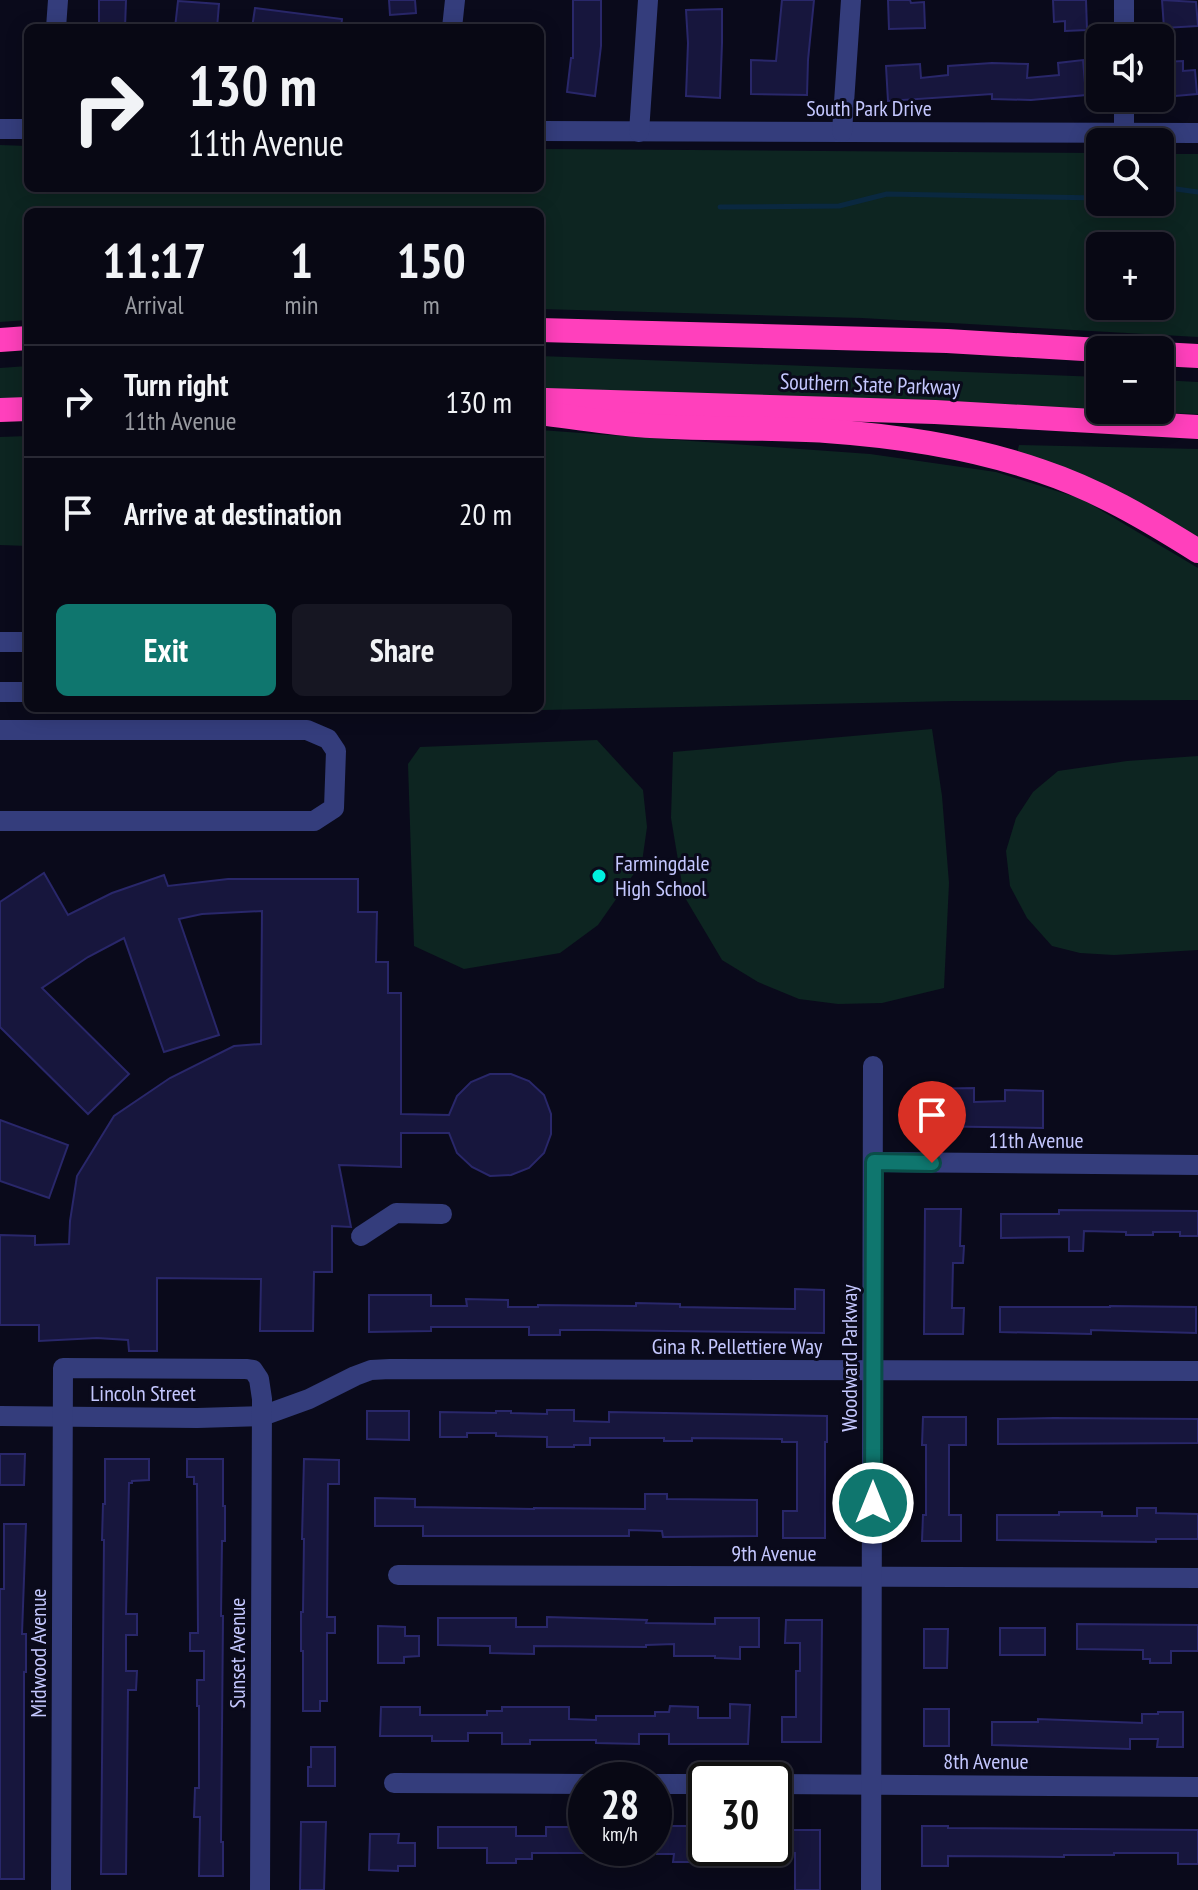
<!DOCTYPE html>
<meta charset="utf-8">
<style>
:root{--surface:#080814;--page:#161622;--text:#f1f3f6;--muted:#989aa0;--line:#292934;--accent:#0f766e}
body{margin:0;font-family:"PT Sans Narrow",sans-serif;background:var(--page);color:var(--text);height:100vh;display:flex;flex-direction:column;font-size:30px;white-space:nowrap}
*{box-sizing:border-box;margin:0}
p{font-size:26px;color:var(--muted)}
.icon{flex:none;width:44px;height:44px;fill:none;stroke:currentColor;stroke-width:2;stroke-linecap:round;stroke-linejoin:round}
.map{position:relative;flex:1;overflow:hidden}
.sheet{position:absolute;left:24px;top:208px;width:520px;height:504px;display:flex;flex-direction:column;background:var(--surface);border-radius:12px;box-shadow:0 4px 20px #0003,0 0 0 2px var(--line)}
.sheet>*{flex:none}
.banner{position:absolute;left:24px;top:24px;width:520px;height:168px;border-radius:12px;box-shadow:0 4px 20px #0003,0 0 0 2px var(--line);background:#080814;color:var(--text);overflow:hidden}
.tools{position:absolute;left:1086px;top:24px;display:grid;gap:16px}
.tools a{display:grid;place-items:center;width:88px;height:88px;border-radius:12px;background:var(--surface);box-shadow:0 4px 20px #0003,0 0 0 2px var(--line);font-size:40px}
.speed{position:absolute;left:568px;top:1762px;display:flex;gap:16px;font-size:40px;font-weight:700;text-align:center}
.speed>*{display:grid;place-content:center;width:104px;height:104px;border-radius:50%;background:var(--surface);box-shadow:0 4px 20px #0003,0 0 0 2px var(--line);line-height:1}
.speed small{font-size:20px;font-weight:400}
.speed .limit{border:4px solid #111;border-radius:12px;background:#fff;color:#111}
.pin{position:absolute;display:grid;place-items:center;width:68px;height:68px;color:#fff;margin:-82px -34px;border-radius:50% 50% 50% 0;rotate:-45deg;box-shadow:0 0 8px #0007}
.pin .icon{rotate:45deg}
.me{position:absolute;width:88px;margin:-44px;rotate:0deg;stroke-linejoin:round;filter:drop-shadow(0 0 6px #0008)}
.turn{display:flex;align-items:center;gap:28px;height:168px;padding:0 32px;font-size:36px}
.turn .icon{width:104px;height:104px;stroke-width:2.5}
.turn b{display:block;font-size:56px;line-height:68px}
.eta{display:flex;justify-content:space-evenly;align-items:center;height:136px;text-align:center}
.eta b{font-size:48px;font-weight:600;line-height:56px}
.primary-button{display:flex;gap:16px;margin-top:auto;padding:16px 32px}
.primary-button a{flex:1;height:92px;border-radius:12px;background:var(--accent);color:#fff;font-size:32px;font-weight:600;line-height:92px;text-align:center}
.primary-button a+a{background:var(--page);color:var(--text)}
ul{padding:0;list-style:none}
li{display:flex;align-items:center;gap:24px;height:112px;padding:0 32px;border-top:2px solid var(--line)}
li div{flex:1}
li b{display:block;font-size:30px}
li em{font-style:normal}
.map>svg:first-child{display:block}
.green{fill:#0d2521;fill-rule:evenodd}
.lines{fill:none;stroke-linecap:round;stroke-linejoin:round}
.stream{stroke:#0a2840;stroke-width:5}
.building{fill:#17163d;stroke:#29276a;stroke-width:2}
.minor{stroke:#343d7c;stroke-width:20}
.highway{stroke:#ff40bc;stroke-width:24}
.route-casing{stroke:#0a4d48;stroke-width:20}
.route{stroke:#0f766e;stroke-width:14}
.poi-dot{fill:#00f0df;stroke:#0a0a1b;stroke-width:3}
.labels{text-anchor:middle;stroke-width:6;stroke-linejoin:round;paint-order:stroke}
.street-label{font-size:22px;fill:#c5c8ff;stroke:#0a0a1b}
.poi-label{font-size:22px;fill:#c5c8ff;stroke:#0a0a1b;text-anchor:start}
</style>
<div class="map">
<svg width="1198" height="1890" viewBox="0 0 1198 1890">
<rect width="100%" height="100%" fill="#0a0a1b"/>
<!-- green -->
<g class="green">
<path d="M0,145L28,146V188H540V149L1100,153V202H1160V154H1198V337L862,318L540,309V212H28V320L0,322ZM1160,246V306H1100V246Z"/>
<path d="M540,356L1100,377V410H1160V380L1198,382V414L540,392Z"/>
<path d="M28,366V401L0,402V368Z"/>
<path d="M540,430L870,454L996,472L1082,499L1198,568V700L954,701L356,714V708H540Z"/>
<path d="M28,436V546L0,545V437Z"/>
<path d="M1019,445L1198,449V541L1017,453Z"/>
<path d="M932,729L942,796L949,883L944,988L882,1003L838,1004L799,999L758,982L722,960L684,896L671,818L673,752Z"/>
<path d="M597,740L643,790L647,827L642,862L598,925L560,953L464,969L414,946L408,764L420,747Z"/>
<path d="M1198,756V950L1114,955L1080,953L1052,946L1027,918L1010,886L1006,851L1016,818L1033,792L1058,771L1127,761Z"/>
</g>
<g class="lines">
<!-- stream -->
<g class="stream">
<path d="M1160,190L1169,188L1198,192"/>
<path d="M720,207L839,206L887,194L1100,198"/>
</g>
</g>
<!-- building -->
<g class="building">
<path d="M99,0H126L125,28H99Z"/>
<path d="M389,0H415L416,13L390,15Z"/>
<path d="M573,0H601V46L595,96L567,92L571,58H573Z"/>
<path d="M782,0H814L808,60L807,95L751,94V60L776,61Z"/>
<path d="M888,0H910L911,3L924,2L925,28L889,29Z"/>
<path d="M1053,0H1086L1087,30L1065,31V21L1054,22Z"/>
<path d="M1162,0L1196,2L1198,26L1164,28Z"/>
<path d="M178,1L219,4L217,28H175Z"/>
<path d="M255,8L342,19L341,28H252Z"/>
<path d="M722,9V43L720,98L686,96L688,43L686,10Z"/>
<path d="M1083,60L1086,95L1031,100L992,99V94L888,101L886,66L920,64L921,78L948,75V66L992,63L1028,64L1027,78L1059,75L1058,63Z"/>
<path d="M1183,61V71L1195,70L1197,94L1164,97L1162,62Z"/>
<path d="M44,873L68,915L112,893L164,875L168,886L228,879H358V912H377L376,962H388V993H401V1114L449,1115L457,1096L471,1082L490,1074H511L529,1081L544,1095L551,1114V1134L544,1153L529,1168L511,1175L490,1176L472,1167L457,1153L449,1133H401V1167L339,1165L351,1227L332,1226V1272H314L313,1331H260L261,1279L157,1278V1351H129L128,1340L97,1338L39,1341V1325H0V1235L35,1236V1245L69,1244L70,1221L77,1176L114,1116L170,1078L234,1046L261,1044L262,911L202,914L179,919L219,1035L164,1052L124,938L88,957L42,988L129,1074L88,1114L0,1027V902Z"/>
<path d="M974,1088V1102L1005,1101V1090L1043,1091V1128L918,1126L919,1089Z"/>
<path d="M0,1120L68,1145L49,1198L0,1181Z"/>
<path d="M925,1209H961L960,1246H964L963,1263H953L952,1308H964L963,1334H924Z"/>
<path d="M1059,1210L1198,1211V1236H1180V1232H1153V1235H1126V1232L1084,1231L1083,1251H1069V1237L1001,1238V1214H1059Z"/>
<path d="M795,1289L824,1290V1333L595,1330H560V1335H529V1327H431V1331L369,1332V1295H431V1306H467L466,1299L508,1300V1307H538V1305L636,1306V1303L680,1304V1307L795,1309Z"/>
<path d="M1110,1306L1196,1307V1333L1091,1330V1334L1000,1332V1307H1110Z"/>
<path d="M547,1410H574V1421L609,1422V1412L827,1416V1442H825V1538H783V1511H797V1442H782V1439L692,1438V1441H664V1438H590V1445H574V1447H547V1437L496,1436V1433H467V1437H440V1412L496,1413V1411H511V1413L547,1414Z"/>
<path d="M367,1411H409V1440L367,1439Z"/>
<path d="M923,1417H966V1445H949V1515H961V1541H922L923,1515H926V1445H922Z"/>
<path d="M1054,1418L1198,1419V1443L998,1444V1419Z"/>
<path d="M0,1454H25L24,1485H0Z"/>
<path d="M105,1459H149V1480L132,1481V1483H129L126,1614H137V1635H126V1671H137L136,1690H128L126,1874H101L104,1540H102L103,1504H105Z"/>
<path d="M187,1459H223V1506H225V1541H222L221,1616H223L221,1842H223V1876H199L200,1817H194L195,1788H199V1706H197V1680H204V1651H190V1633H198L197,1484H194V1477H187Z"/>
<path d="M304,1459L339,1460V1484H328L327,1617H335V1633H327V1701H320V1711H303V1651H301V1612H303L304,1539H302Z"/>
<path d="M645,1494H667V1499L757,1500V1536L663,1537L662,1531L629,1530V1536H423V1526H375V1498L415,1499V1507L534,1509V1508L645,1509Z"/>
<path d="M1137,1508H1156V1513L1198,1514V1539H1156V1542L997,1540V1515H1059V1512H1102V1516H1137Z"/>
<path d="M4,1524H26L22,1634H26V1672H24V1879H0V1589H4Z"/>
<path d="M547,1617L647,1620L646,1623L715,1624V1618H759V1647H740V1659L715,1658V1656H674V1644L646,1645V1647L534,1646V1654L490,1653V1646L438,1645V1618H516V1627H547Z"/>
<path d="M786,1620H822L821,1742H782V1717H796V1671H800V1643H785Z"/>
<path d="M1077,1624L1198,1625V1651H1171V1663H1150V1659H1143V1650L1077,1649Z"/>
<path d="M378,1626L405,1627V1636H419V1656L404,1657V1663H378Z"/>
<rect x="1000" y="1628" width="45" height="27"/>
<path d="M924,1629H948L947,1668H924Z"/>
<path d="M730,1704L750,1705L748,1744H669V1734H639V1744L596,1743V1740H530V1744H502V1733H468V1741H432V1736H380L381,1707H420V1715H487V1711H502V1707H569V1719L596,1720V1716H655V1712H669L670,1706L698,1707V1718H730Z"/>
<rect x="924" y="1709" width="25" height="37"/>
<path d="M1158,1712H1183V1747H1157L1158,1739H1130V1749L992,1745V1722H1038V1719L1142,1723V1714H1158Z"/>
<path d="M311,1747H335V1786H308V1767H311Z"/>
<path d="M301,1822H326L324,1890H300Z"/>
<path d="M658,1826H701V1832H706V1854H696V1862H673L674,1854H657Z"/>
<path d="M922,1826H948V1828L1198,1830V1864H1178V1853H1114V1855H1064V1857L948,1856V1866H922Z"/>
<path d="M438,1827H516V1836H546V1827H586V1853H532V1859H516V1863H487V1848H438Z"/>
<path d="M777,1830H820V1890H795V1853H777Z"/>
<path d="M370,1834H399L398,1843H415V1866H398V1871L369,1870Z"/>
</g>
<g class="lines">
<!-- minor -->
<g class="minor">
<path d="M56,28L58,0"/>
<path d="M452,28L455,0"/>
<path d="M1124,38V0"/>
<path d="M0,129H28"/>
<path d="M540,131L1198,133"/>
<path d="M639,132L648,0"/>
<path d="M842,132L851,0"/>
<path d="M1124,133V98"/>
<path d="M0,642H28"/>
<path d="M0,692H28"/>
<path d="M0,730H307L328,739L336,751L334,808L314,821H0"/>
<path d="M874,1162L1198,1165"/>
<path d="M361,1236L396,1213L442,1214"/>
<path d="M0,1416L197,1418L262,1416L309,1399L355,1376L371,1370L390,1369L1198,1371"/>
<path d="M398,1575L1198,1578"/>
<path d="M394,1783L586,1784"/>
<path d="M654,1784H706"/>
<path d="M774,1784L1198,1787"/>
<path d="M61,1890L63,1368L246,1369L253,1370L259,1379L262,1399L260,1890"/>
<path d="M871,1890L873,1066"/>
</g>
<!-- highway -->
<g class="highway">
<path d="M540,330L947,341L1100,350"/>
<path d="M0,340L28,338"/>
<path d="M1160,354L1198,356"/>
<path d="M546,400L935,412L1198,427"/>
<path d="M0,410L28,409"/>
<path d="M540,413C572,417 604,422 637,425C699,430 763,427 826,431C898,436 972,447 1041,471C1098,490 1147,519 1198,551"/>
</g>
</g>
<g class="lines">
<!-- route casing -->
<g class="route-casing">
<path id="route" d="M873,1503L874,1162L932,1163"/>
</g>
<!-- route -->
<use href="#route" class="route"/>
</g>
<!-- markers -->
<circle class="poi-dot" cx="599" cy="876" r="8"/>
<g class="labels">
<!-- street labels -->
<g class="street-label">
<text x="869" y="116">South Park Drive</text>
<text transform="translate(870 384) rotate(2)" y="8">Southern State Parkway</text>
<text x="1036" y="1148">11th Avenue</text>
<text x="737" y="1354">Gina R. Pellettiere Way</text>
<text transform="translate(849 1358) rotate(-90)" y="8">Woodward Parkway</text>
<text x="143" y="1401">Lincoln Street</text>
<text x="774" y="1561">9th Avenue</text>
<text transform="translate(38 1653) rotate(-90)" y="8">Midwood Avenue</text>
<text transform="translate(237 1653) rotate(-90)" y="8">Sunset Avenue</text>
<text x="986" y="1769">8th Avenue</text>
</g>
<!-- poi labels -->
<g class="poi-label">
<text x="615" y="871">Farmingdale<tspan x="615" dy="25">High School</tspan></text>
</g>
</g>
</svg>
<div class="tools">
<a><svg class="icon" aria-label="sound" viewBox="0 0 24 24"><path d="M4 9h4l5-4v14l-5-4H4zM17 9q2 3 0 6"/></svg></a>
<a><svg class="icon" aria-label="search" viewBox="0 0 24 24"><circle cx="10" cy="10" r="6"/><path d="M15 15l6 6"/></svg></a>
<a>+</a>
<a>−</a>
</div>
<div class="speed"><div>28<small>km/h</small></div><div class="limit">30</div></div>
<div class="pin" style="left:932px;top:1163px;background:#d93025"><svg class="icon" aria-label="arrive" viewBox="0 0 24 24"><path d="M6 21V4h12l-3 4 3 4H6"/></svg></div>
<svg class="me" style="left:873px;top:1503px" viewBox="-20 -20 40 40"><circle r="17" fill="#0f766e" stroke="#fff" stroke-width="3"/><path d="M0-11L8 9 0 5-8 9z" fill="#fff"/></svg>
<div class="banner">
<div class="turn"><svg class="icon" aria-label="right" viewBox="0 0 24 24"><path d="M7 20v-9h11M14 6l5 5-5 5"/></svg><div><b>130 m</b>11th Avenue</div></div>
</div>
<section class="sheet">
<div class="eta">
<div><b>11:17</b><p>Arrival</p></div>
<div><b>1</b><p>min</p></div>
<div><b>150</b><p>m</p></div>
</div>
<ul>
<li><svg class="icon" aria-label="right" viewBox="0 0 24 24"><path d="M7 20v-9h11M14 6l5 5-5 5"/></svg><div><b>Turn right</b><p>11th Avenue</p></div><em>130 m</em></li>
<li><svg class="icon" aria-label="arrive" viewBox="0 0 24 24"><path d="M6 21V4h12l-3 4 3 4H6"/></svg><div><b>Arrive at destination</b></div><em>20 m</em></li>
</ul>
<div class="primary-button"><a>Exit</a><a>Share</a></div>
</section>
</div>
